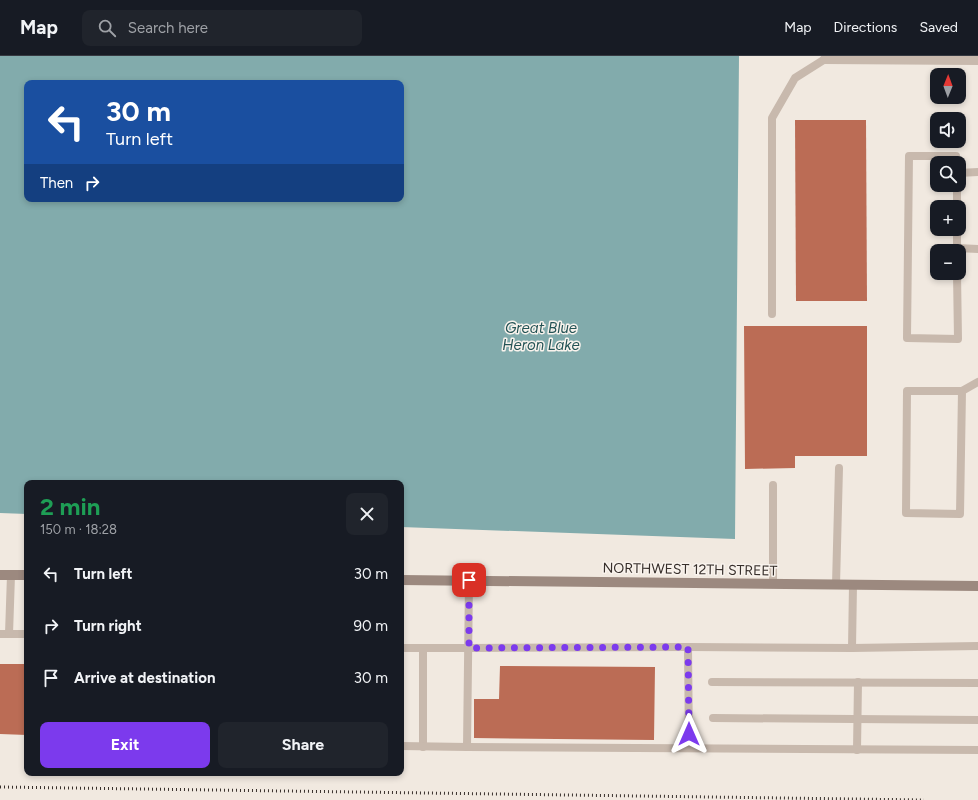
<!DOCTYPE html>
<meta charset="utf-8">
<style>
:root{--surface:#171b24;--page:#20242c;--text:#f1f3f6;--muted:#9ea1a6;--line:#363941;--accent:#7c3aed}
body{margin:0;font-family:Figtree,sans-serif;background:var(--page);color:var(--text);height:100vh;display:flex;flex-direction:column;font-size:15px;white-space:nowrap}
*{box-sizing:border-box;margin:0}
p{font-size:13px;color:var(--muted)}
.icon{flex:none;width:22px;height:22px;fill:none;stroke:currentColor;stroke-width:2;stroke-linecap:round;stroke-linejoin:round}
.map{position:relative;flex:1;overflow:hidden}
.drawer{position:absolute;left:24px;top:424px;width:380px;height:296px;display:flex;flex-direction:column;background:var(--surface);border-radius:8px;box-shadow:0 2px 6px #0003}
.drawer>*{flex:none}
.banner{position:absolute;left:24px;top:24px;width:380px;height:122px;border-radius:8px;box-shadow:0 2px 6px #0003;background:#1a4fa0;color:#fff;overflow:hidden}
.needle{width:26px;rotate:1deg}
.fabs{position:absolute;left:930px;top:12px;display:grid;gap:8px}
.fabs a{display:grid;place-items:center;width:36px;height:36px;border-radius:8px;background:var(--surface);box-shadow:0 2px 6px #0003;font-size:20px}
.pin{position:absolute;display:grid;place-items:center;width:34px;height:34px;color:#fff;margin:-17px;border-radius:8px;box-shadow:0 2px 6px #0006}
.me{position:absolute;width:44px;margin:-22px;rotate:0deg;stroke-linejoin:round;filter:drop-shadow(0 0 3px #0008)}
.turn{display:flex;align-items:center;gap:14px;height:84px;padding:0 16px;font-size:18px}
.turn .icon{width:52px;height:52px;stroke-width:2.5}
.turn b{display:block;font-size:28px;line-height:34px}
.then{display:flex;align-items:center;height:38px;padding:0 16px;background:#0003;gap:8px;font-size:15px}
.round{display:grid;place-items:center;flex:none;width:42px;height:42px;border-radius:8px;background:var(--page)}
.overview{display:flex;align-items:center;justify-content:space-between;height:68px;padding:0 16px}
h1{font-size:24px;font-weight:700;line-height:30px;color:#1e9e55}
.button{display:flex;gap:8px;margin-top:auto;padding:8px 16px}
.button a{flex:1;height:46px;border-radius:8px;background:var(--accent);color:#fff;font-size:16px;font-weight:700;line-height:46px;text-align:center}
.button a+a{background:var(--page);color:var(--text)}
ul{padding:0;list-style:none}
li{display:flex;align-items:center;gap:12px;height:52px;padding:0 16px}
li div{flex:1}
li b{display:block;font-size:15px}
li em{font-style:normal}
header{display:flex;align-items:center;gap:24px;box-sizing:border-box;height:56px;padding:0 20px;background:var(--surface);border-bottom:1px solid var(--line)}
header strong{font-size:19px}
nav{display:flex;gap:22px;margin-inline-start:auto;font-size:14px}
.search{width:280px;height:36px;background:var(--page);display:flex;align-items:center;gap:10px;box-sizing:border-box;padding:0 14px;border-radius:8px;color:var(--muted);font-size:15px}
.map>svg:first-child{display:block}
.water{fill:#82abac;fill-rule:evenodd}
.building{fill:#bb6c55}
.lines{fill:none;stroke-linecap:round;stroke-linejoin:round}
.service{stroke:#c8b9ad;stroke-width:8}
.minor{stroke:#c8b9ad;stroke-width:10}
.secondary{stroke:#9c897f;stroke-width:10}
.rail{stroke:#372f2b;stroke-width:3;stroke-dasharray:1 3;stroke-linecap:butt}
.route{stroke:#7c3aed;stroke-width:7;stroke-dasharray:0 12.6}
.labels{text-anchor:middle;stroke-width:3;stroke-linejoin:round;paint-order:stroke}
.street-label{font-size:14px;fill:#372f2b;stroke:#f9f3ed}
.water-label{font-size:15px;font-style:italic;fill:#245355;stroke:#f9f3ed}
</style>
<header>
<strong>Map</strong>
<div class="search"><svg class="icon" aria-label="search" viewBox="0 0 24 24"><circle cx="10" cy="10" r="6"/><path d="M15 15l6 6"/></svg>Search here</div>
<nav><a>Map</a><a>Directions</a><a>Saved</a></nav>
</header>
<div class="map">
<svg width="978" height="744" viewBox="0 0 978 744">
<rect width="100%" height="100%" fill="#f1e9e0"/>
<!-- water -->
<path class="water" d="M0,0H739L735,483L401,471V427H27V458L0,457ZM27,27H401V143H27Z"/>
<!-- building -->
<g class="building">
<path d="M795,64H866L867,245H796Z"/>
<path d="M744,270H867V400H795V412L745,413Z"/>
<path d="M0,608H27V679L0,678Z"/>
<path d="M500,610L655,611L654,684L474,682V643H499Z"/>
</g>
<g class="lines">
<!-- service -->
<g class="service">
<path d="M956,107V100H909L907,282L958,283L957,217"/>
<path d="M959,117L978,116"/>
<path d="M957,129V151"/>
<path d="M957,173V195"/>
<path d="M957,192L978,193"/>
<path d="M772,258V62L795,22L825,3L826,0"/>
<path d="M962,335L960,458L906,457L907,335H962L978,326"/>
<path d="M773,528V429"/>
<path d="M836,529L839,412"/>
<path d="M0,578H27"/>
<path d="M9,578L11,519"/>
<path d="M688,591L689,692"/>
<path d="M401,592H469L688,591L852,592L853,529"/>
<path d="M423,592V691"/>
<path d="M852,592L978,590"/>
<path d="M712,626L978,627"/>
<path d="M713,662L978,664"/>
<path d="M401,690L467,691L469,525"/>
<path d="M467,691L978,694"/>
<path d="M857,694L858,626"/>
</g>
<!-- minor -->
<path class="minor" d="M825,3L978,4"/>
<!-- secondary -->
<g class="secondary">
<path d="M0,519H27"/>
<path d="M401,524L978,530"/>
</g>
<!-- rail -->
<path class="rail" d="M0,731L924,744"/>
</g>
<g class="lines">
<!-- route -->
<path class="route" d="M469,524V592L688,591L689,678"/>
</g>
<g class="labels">
<!-- street labels -->
<g class="street-label">
<text transform="translate(690 513) rotate(1)" y="5">NORTHWEST 12TH STREET</text>
</g>
<!-- water labels -->
<g class="water-label">
<text x="541" y="277">Great Blue<tspan x="541" dy="17">Heron Lake</tspan></text>
</g>
</g>
</svg>
<div class="fabs">
<a><svg class="needle" viewBox="-14 -14 28 28"><path d="M0-13l5 13h-10z" fill="#e53935"/><path d="M0 13l5-13h-10z" fill="#9ea1a6"/></svg></a>
<a><svg class="icon" aria-label="sound" viewBox="0 0 24 24"><path d="M4 9h4l5-4v14l-5-4H4zM17 9q2 3 0 6"/></svg></a>
<a><svg class="icon" aria-label="search" viewBox="0 0 24 24"><circle cx="10" cy="10" r="6"/><path d="M15 15l6 6"/></svg></a>
<a>+</a>
<a>−</a>
</div>
<div class="pin" style="left:469px;top:524px;background:#d93025"><svg class="icon" aria-label="arrive" viewBox="0 0 24 24"><path d="M6 21V4h12l-3 4 3 4H6"/></svg></div>
<svg class="me" style="left:689px;top:678px" viewBox="-20 -20 40 40"><path d="M0-17L14 15 0 8-14 15z" fill="#7c3aed" stroke="#fff" stroke-width="4"/></svg>
<div class="banner">
<div class="turn"><svg class="icon" aria-label="left" viewBox="0 0 24 24"><path d="M17 20v-9H6M10 6l-5 5 5 5"/></svg><div><b>30 m</b>Turn left</div></div>
<div class="then">Then<svg class="icon" aria-label="right" viewBox="0 0 24 24"><path d="M7 20v-9h11M14 6l5 5-5 5"/></svg></div>
</div>
<section class="drawer">
<div class="overview"><div><h1>2 min</h1><p>150 m · 18:28</p></div><a class="round"><svg class="icon" aria-label="close" viewBox="0 0 24 24"><path d="M6 6l12 12M18 6L6 18"/></svg></a></div>
<ul>
<li><svg class="icon" aria-label="left" viewBox="0 0 24 24"><path d="M17 20v-9H6M10 6l-5 5 5 5"/></svg><div><b>Turn left</b></div><em>30 m</em></li>
<li><svg class="icon" aria-label="right" viewBox="0 0 24 24"><path d="M7 20v-9h11M14 6l5 5-5 5"/></svg><div><b>Turn right</b></div><em>90 m</em></li>
<li><svg class="icon" aria-label="arrive" viewBox="0 0 24 24"><path d="M6 21V4h12l-3 4 3 4H6"/></svg><div><b>Arrive at destination</b></div><em>30 m</em></li>
</ul>
<div class="button"><a>Exit</a><a>Share</a></div>
</section>
</div>
